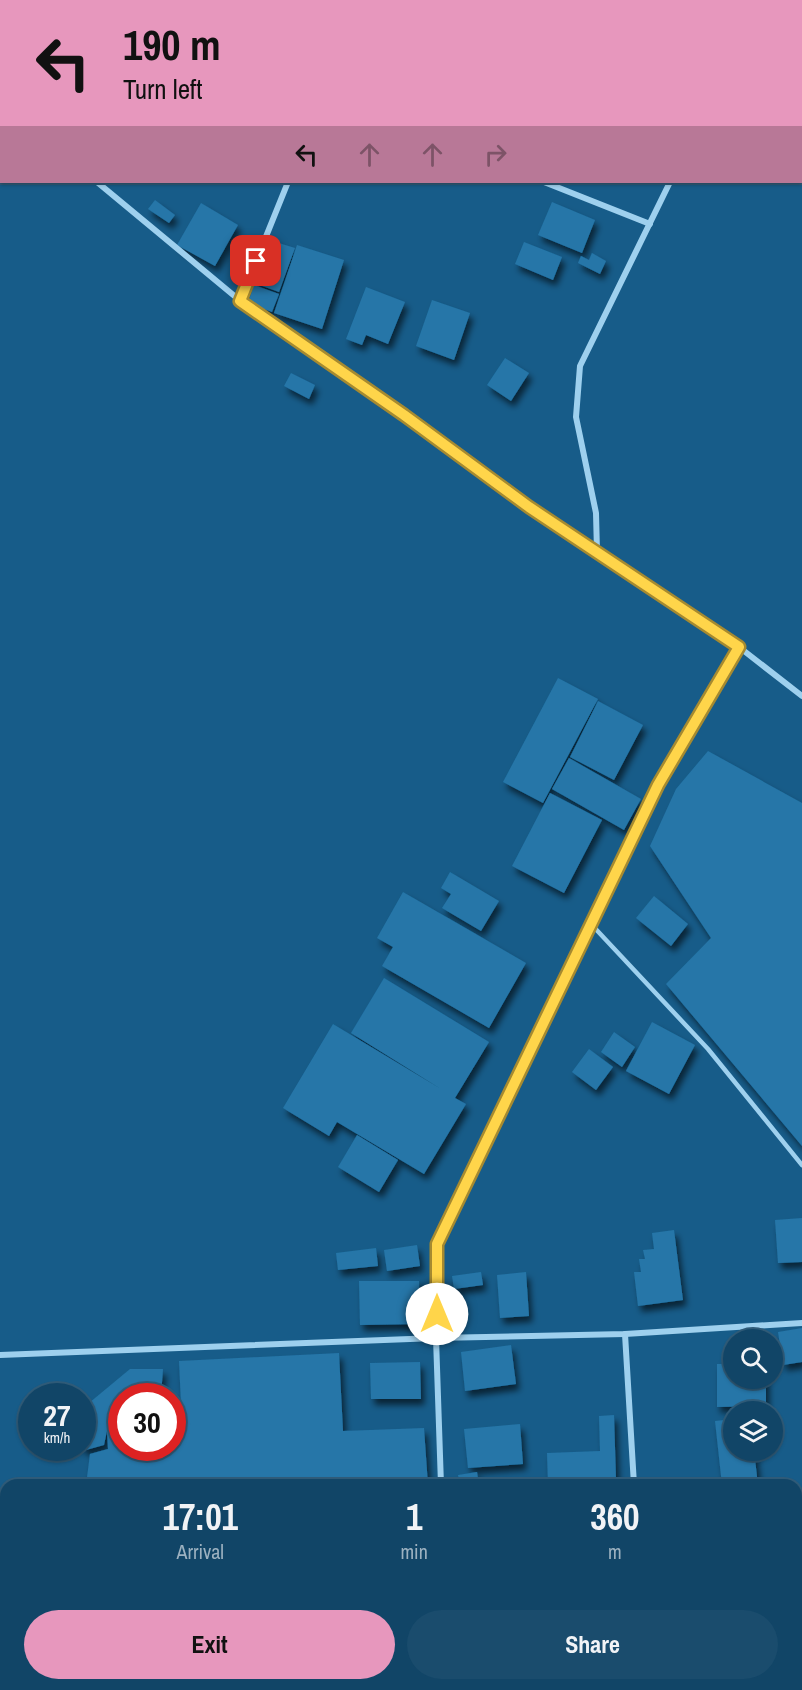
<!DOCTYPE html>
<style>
:root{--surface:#114567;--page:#1a4c6d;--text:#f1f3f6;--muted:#9cb1c0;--line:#305d7b;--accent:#e797bd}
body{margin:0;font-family:"Archivo Narrow",sans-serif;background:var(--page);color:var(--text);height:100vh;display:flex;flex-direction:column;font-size:22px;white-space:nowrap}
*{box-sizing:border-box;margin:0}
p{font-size:20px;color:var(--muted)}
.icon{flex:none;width:33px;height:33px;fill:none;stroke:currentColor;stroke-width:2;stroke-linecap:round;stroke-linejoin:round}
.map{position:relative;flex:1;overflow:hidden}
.details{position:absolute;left:0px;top:1479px;width:802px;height:212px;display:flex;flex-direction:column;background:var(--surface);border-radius:18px 18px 0 0;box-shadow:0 2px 4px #0004,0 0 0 2px var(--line)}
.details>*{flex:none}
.hud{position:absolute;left:0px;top:0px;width:802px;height:183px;box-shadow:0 2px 4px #0004,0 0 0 2px var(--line);background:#e797bd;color:#111;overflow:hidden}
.tools{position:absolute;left:723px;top:1329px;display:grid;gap:12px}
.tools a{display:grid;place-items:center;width:60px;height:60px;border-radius:50%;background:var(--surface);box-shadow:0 2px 4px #0004,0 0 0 2px var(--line);font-size:30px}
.speed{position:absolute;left:18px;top:1383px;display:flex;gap:12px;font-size:30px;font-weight:700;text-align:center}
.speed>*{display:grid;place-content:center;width:78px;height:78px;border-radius:50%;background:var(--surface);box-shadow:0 2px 4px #0004,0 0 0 2px var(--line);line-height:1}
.speed small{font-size:15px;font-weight:400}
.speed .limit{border:9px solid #d22;background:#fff;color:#111}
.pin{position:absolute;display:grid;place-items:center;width:51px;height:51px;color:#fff;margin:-26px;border-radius:12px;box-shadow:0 3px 9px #0006}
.me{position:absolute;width:66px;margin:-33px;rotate:0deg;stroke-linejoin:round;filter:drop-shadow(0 0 4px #0008)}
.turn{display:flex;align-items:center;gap:21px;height:126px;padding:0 24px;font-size:27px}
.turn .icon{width:78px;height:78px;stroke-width:2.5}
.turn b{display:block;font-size:42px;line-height:51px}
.lanes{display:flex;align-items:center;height:57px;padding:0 24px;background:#0003;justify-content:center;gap:30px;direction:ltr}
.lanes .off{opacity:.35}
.eta{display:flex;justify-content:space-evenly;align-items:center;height:102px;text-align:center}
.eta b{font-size:36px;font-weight:700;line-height:42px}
.action{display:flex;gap:12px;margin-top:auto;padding:12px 24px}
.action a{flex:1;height:69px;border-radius:36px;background:var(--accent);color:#111;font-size:24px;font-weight:700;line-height:69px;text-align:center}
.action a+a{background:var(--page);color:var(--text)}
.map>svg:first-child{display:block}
.building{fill:#2576a8;filter:url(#shadow)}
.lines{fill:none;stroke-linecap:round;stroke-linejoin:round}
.lane{stroke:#9ed0ee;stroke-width:4.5}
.street{stroke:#9ed0ee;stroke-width:6}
.route-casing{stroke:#a68a30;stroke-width:15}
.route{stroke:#ffd54a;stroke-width:10}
</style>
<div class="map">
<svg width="802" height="1690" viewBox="0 0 802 1690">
<defs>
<filter id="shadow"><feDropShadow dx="3.5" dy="6" stdDeviation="3" flood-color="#0009"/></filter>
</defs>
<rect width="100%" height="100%" fill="#175c89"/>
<!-- building -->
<g class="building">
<path d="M155,200L175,215L169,223L148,209Z"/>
<path d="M552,202L595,220L582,253L538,235Z"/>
<path d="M201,203L238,225L215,266L177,245Z"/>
<path d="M269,240L295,248L279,292L254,283Z"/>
<path d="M524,242L562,257L553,280L515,264Z"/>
<path d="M297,245L344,260L322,329L274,313Z"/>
<path d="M592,253L606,261L600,274L578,263L581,256L589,260Z"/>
<path d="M254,285L279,294L272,312L248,303Z"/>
<path d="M366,287L405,302L388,344L366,335L362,345L346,339Z"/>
<path d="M432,300L470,313L454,360L416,346Z"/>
<path d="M505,358L529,373L511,401L487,385Z"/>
<path d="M291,373L315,385L309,399L284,386Z"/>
<path d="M558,678L598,699L543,803L503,782Z"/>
<path d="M598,701L643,725L614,780L570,757Z"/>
<path d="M708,751L802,803V1146L666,984L711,938L650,846L676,789Z"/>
<path d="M569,758L641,799L624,830L552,789Z"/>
<path d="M550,793L602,820L564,893L512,866Z"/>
<path d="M450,872L499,901L481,931L442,908L451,894L441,888Z"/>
<path d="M403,892L526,963L489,1028L382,966L393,947L377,938Z"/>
<path d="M654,896L688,924L671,946L636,918Z"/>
<path d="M384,978L489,1042L455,1098L466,1104L424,1174L337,1122L329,1136L283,1108L333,1024L441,1089L351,1033Z"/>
<path d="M652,1022L695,1045L669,1094L626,1071Z"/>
<path d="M614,1032L635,1047L622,1067L601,1052Z"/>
<path d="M589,1049L613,1067L596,1090L572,1072Z"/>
<path d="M357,1135L398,1160L379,1192L338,1167Z"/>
<path d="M802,1218V1262L778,1263L775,1220Z"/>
<path d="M674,1230L683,1300L638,1306L634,1272H641L639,1259H645L643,1250L654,1249L652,1233Z"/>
<path d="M417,1245L420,1266L387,1271L384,1250Z"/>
<path d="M376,1248L378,1266L338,1270L336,1253Z"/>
<path d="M481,1272L483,1285L454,1289L452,1276Z"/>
<path d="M526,1272L529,1316L500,1318L497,1275Z"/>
<path d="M359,1281H419L420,1324L360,1325Z"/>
<path d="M802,1328V1362L783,1365L778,1332Z"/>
<path d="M511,1345L516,1384L465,1391L461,1352Z"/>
<path d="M339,1353L343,1431L424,1428L428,1485H86L90,1454L108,1449L107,1431L104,1445L86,1450L82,1448V1414L89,1403L130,1369H163L161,1396H122V1448H172V1405L181,1404L179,1361Z"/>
<path d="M420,1362L421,1399H371L370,1363Z"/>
<path d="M717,1364H734V1378H766V1406L717,1407Z"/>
<path d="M614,1415L616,1479H596V1485H548L547,1453L600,1451L599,1416Z"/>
<path d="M734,1419V1450H754L758,1485H722L715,1421Z"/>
<path d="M520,1424L523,1464L468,1468L464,1429Z"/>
<path d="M477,1472L479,1485H460L458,1475Z"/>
<rect x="83" y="1684" width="198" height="6"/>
<path d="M289,1684H444V1686L394,1690H289Z"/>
<path d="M513,1684H552L553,1690H504V1686Z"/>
<path d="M612,1685L613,1690H598L597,1686Z"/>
</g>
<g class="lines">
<!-- lane -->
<path class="lane" d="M591,924L708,1049L802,1165"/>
<!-- street -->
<g class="street">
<path d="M489,0L492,2"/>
<path d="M355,2L356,0"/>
<path d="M758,2L759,0"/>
<path d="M0,102L2,103"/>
<path d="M97,182L255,313L404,415L529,507L739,647L802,696"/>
<path d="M544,182L650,224"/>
<path d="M240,301L288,182"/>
<path d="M597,552L596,513L576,417L580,366L670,182"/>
<path d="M625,1334L634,1485"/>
<path d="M0,1355L436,1338L625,1334L802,1323"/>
<path d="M441,1485L436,1338L437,1244L659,785L739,647"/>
<path d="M796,1510H802"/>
<path d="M0,1537L6,1538"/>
<path d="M796,1597L802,1580"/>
<path d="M0,1615L6,1587"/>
<path d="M454,1684L455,1690"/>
<path d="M647,1684L648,1690"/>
<path d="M768,1690L769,1684"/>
</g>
</g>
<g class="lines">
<!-- route casing -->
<g class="route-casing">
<path id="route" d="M256,261L240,301L404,415L529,507L739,647L658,785L437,1244V1314"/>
</g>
<!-- route -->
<use href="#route" class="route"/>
</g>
</svg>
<div class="tools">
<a><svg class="icon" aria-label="search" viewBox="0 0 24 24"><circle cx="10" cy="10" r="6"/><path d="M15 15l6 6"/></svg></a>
<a><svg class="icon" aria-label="layers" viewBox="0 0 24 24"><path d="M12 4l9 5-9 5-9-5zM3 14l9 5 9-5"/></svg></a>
</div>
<div class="speed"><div>27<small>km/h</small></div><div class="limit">30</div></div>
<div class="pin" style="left:256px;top:261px;background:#d93025"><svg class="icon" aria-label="arrive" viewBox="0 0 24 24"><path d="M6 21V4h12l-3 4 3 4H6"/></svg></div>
<svg class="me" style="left:437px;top:1314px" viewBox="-20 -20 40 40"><circle r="19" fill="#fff"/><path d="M0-13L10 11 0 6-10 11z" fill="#ffd54a"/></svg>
<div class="hud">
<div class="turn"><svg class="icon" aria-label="left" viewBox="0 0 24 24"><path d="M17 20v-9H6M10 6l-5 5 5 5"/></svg><div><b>190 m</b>Turn left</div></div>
<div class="lanes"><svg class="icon" aria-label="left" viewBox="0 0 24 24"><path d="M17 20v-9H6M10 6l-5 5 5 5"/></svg><svg class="icon off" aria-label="ahead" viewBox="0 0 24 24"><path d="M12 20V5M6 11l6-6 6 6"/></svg><svg class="icon off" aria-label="ahead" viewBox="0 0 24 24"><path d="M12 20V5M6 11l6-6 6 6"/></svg><svg class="icon off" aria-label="right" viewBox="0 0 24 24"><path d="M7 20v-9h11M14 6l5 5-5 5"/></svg></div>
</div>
<section class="details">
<div class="eta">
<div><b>17:01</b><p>Arrival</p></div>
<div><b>1</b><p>min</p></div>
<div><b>360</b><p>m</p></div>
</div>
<div class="action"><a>Exit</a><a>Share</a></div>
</section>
</div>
